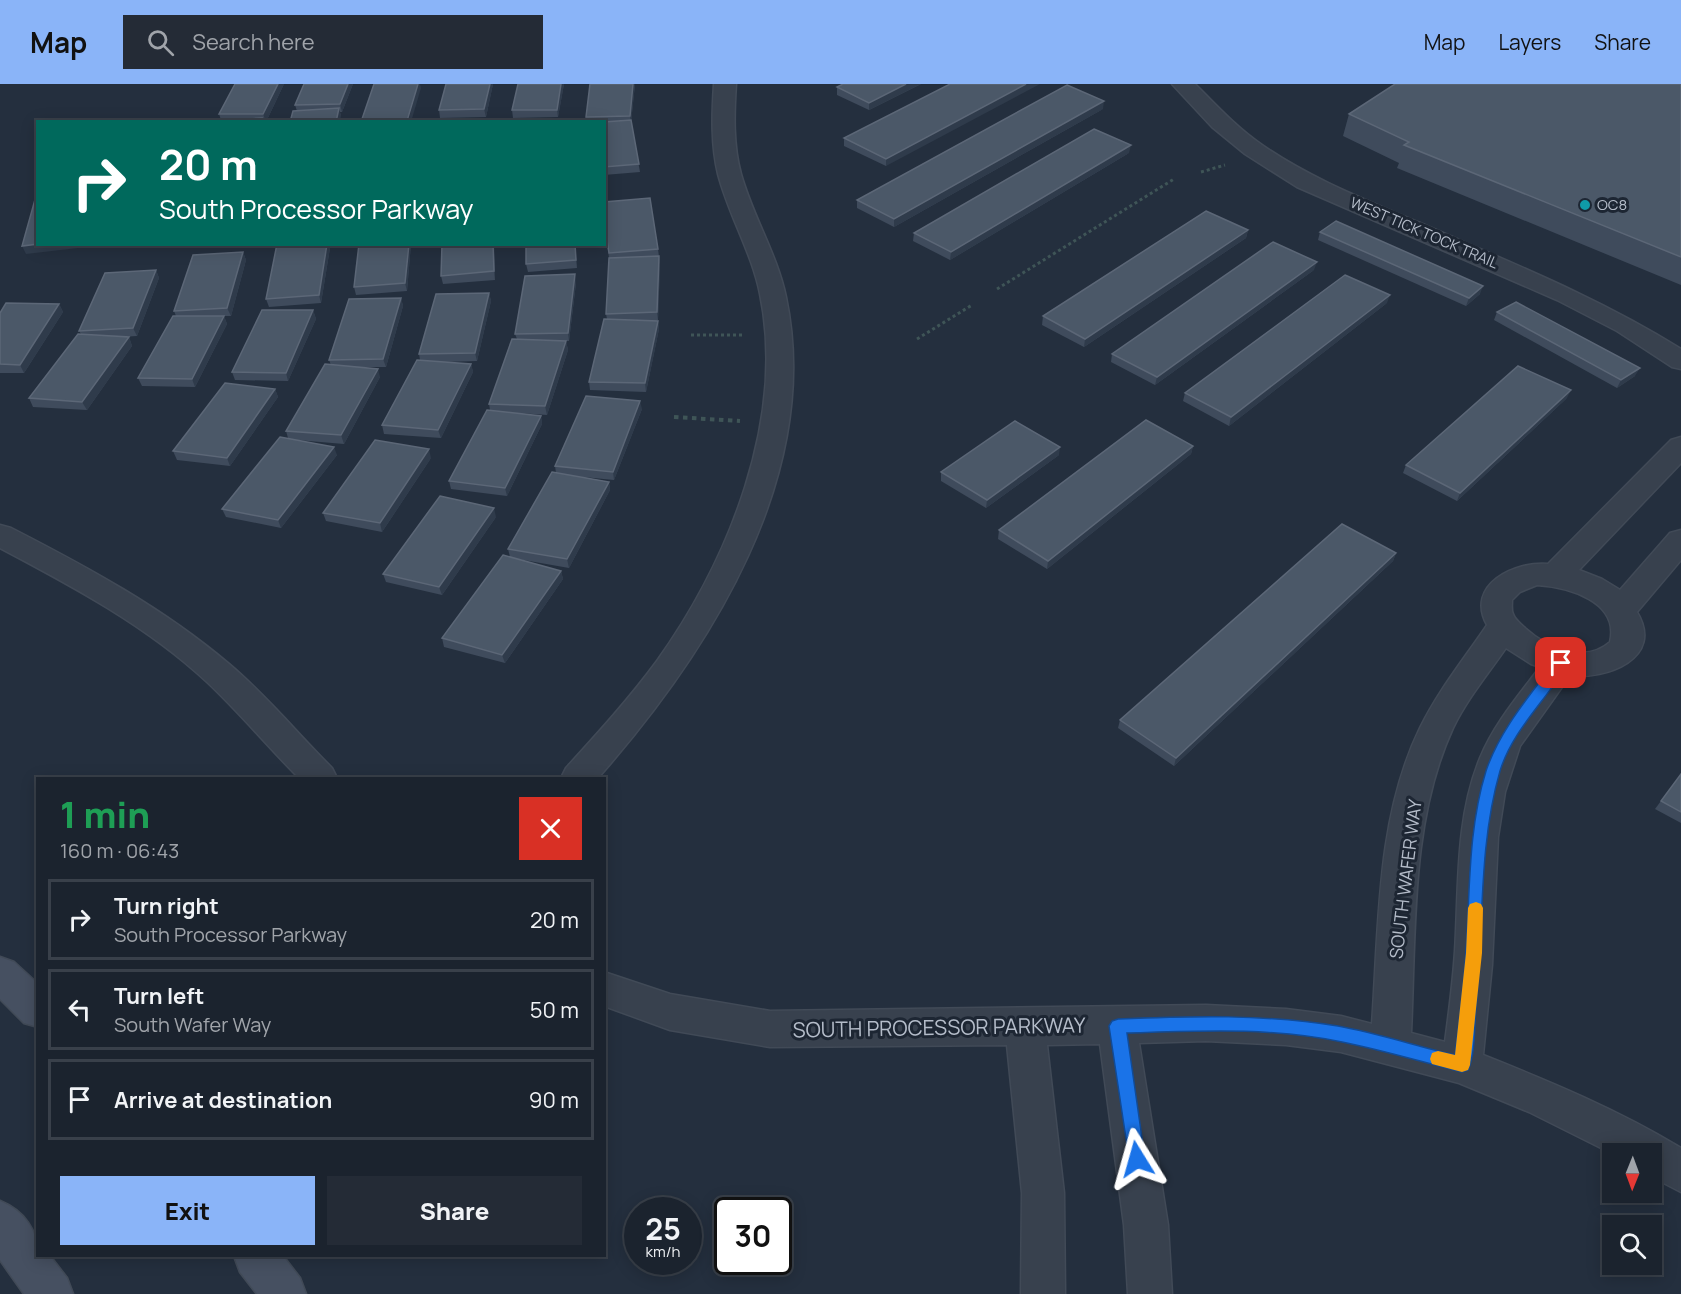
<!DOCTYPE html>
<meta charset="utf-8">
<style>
:root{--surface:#1b232e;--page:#242b36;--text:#f1f3f6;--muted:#a0a4aa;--line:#39404a;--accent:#8ab4f8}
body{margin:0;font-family:Manrope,sans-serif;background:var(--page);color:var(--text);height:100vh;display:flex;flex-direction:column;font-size:22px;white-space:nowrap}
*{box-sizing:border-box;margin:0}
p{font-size:20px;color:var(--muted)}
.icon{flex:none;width:33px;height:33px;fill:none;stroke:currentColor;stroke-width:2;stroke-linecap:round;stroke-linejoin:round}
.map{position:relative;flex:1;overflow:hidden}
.side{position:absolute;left:36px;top:693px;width:570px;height:480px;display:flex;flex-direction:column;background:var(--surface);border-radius:0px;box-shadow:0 3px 15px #0003,0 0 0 2px var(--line)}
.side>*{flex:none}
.banner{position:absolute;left:36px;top:36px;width:570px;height:126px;border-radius:0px;box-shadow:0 3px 15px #0003,0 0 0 2px var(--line);background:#00695c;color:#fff;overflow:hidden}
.needle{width:39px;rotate:181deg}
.fabs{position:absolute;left:1602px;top:1059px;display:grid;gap:12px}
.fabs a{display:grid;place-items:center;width:60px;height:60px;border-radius:0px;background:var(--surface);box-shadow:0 3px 15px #0003,0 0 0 2px var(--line);font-size:30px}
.speed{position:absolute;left:624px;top:1113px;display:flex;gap:12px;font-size:30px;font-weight:700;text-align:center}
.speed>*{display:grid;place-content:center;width:78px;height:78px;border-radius:50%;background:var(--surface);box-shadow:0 3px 15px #0003,0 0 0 2px var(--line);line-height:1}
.speed small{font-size:15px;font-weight:400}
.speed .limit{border:3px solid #111;border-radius:9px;background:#fff;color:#111}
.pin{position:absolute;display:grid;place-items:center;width:51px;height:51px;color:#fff;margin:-26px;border-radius:12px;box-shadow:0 3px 9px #0006}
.me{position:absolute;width:66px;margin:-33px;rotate:352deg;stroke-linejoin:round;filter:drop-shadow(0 0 4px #0008)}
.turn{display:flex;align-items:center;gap:21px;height:126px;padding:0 24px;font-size:27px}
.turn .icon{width:78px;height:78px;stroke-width:2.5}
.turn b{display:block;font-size:42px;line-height:51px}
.round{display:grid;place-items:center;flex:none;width:63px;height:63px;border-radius:0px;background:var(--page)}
.summary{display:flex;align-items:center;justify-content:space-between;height:102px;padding:0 24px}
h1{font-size:36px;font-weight:800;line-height:45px;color:#1e9e55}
.button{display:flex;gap:12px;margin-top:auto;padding:12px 24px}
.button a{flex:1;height:69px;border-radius:0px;background:var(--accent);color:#111;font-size:24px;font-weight:800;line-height:69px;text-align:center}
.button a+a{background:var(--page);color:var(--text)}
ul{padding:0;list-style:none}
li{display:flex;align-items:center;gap:18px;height:81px;margin:0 12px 9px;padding:0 12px;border:3px solid var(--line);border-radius:0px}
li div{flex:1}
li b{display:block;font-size:22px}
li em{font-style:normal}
header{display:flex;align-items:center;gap:36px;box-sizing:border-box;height:84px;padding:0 30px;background:var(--accent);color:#111}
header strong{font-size:28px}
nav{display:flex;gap:33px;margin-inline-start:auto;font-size:21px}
.search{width:420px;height:54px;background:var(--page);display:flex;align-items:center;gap:15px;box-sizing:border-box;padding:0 21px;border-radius:0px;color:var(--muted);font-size:22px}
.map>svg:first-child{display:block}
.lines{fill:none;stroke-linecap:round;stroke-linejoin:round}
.street-casing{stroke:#414a57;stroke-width:3}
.secondary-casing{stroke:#414a57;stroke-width:3}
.path-far1{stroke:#3f5557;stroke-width:3;stroke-dasharray:3 3;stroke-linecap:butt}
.path{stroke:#3f5557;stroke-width:4;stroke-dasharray:4.5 4.5;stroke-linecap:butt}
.street{fill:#38414e;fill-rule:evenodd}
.secondary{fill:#465061;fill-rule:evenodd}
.wall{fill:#3f4b5c}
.shaded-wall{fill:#2f3b4b}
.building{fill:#4b5868;stroke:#5c6777;stroke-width:1.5}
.route{fill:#1a73e8;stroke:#114b97;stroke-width:1.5}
.slow{fill:#f59e0b}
.culture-dot{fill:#0f9aa8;stroke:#1d2633;stroke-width:2}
.labels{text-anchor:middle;stroke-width:6;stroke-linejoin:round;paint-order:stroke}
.far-poi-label{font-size:15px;fill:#b4bcc9;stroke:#1d2633;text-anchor:start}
.far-street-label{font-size:15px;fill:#b4bcc9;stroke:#1d2633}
.street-label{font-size:18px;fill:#b4bcc9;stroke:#1d2633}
.near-street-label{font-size:21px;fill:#b4bcc9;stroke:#1d2633}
</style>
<header>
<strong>Map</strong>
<div class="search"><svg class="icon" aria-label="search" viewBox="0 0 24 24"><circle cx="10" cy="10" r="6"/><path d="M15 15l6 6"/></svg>Search here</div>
<nav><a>Map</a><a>Layers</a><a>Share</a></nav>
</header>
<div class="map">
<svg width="1681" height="1210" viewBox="0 0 1681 1210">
<rect width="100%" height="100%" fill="#242f3e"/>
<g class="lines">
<!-- street casing -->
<g class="street-casing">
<g id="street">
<path d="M714,0H736C734,30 733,61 741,90C753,133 777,170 786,213C823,390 710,567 598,694H561L566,684C597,650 629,615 657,577C729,476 786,335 760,210C752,169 729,132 718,90C711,61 712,30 714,0Z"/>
<path d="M1172,0H1195C1216,21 1237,44 1262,61C1311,95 1366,116 1420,139C1509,178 1598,213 1681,265V285L1672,283L1617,247L1557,216L1297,103L1245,70L1212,43Z"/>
<path d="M1681,353V379L1579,486L1602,495L1620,506L1670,449L1681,446V476L1637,528C1665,575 1606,595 1570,592L1520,662L1505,708L1498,753L1492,881L1483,971C1551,998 1618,1026 1681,1064V1108L1652,1093V1070H1613L1529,1028L1459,999L1341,968L1286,961L1206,957L1139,959L1168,1141L1172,1210H1128L1124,1141L1100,960L1047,961L1064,1109L1065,1210H1021L1022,1109L1007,961L770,963L670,946L604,922V888L670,910L770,927L1206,921L1286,925L1341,932L1372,940C1379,842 1376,734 1420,644C1438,607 1464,575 1487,541C1465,501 1514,477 1548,480L1671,356ZM1537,501C1568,503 1620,517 1610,558C1586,580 1547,564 1525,544C1521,540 1515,536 1513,530C1511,526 1512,521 1512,516L1520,508ZM1506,564L1531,580L1540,583C1518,612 1494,640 1480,674C1455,735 1459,803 1455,867C1453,898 1449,928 1445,958L1411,949C1416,849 1410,737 1453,644C1467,615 1488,590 1506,564Z"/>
<path d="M0,441L11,444C87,483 163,524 229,580C266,611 298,650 332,684L337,694H299C268,663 239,628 207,598C147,542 72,502 0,464Z"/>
</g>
</g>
<!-- secondary casing -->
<g class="secondary-casing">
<g id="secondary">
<path d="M0,873L14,878L38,900V943L24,939L0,915Z"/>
<path d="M0,1117C24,1127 38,1146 38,1172H50L67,1194L73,1210H24L0,1176Z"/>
<path d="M234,1172H283L300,1194L306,1210H257L240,1188Z"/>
</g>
</g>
<!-- path-far1 -->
<g class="path-far1">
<path d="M1201,88L1225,81"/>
<path d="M997,205L1174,95"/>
<path d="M691,251H744"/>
<path d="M917,255L972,221"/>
</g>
<!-- path -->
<path class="path" d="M674,333L740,337"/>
<!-- street -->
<use href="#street" class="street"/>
<!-- secondary -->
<use href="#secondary" class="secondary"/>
</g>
<!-- wall -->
<g class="wall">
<path d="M284,0L266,38H217L221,36L219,30Z"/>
<path d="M304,0H353L342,28H340L341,32L297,27L295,21Z"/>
<path d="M493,0L486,33L440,34L439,26Z"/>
<path d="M518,0H564L558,33L513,34L512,26Z"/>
<path d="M590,0H635L631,38L640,88L604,91V38H586V33Z"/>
<path d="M921,0L869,26L837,11V3Z"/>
<path d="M950,0L886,82L844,62V54Z"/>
<path d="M1681,0V201L1397,84L1399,79L1343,52L1349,30Z"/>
<path d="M1103,25L894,143L857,124V116Z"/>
<path d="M1129,69L950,176L913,157L914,149Z"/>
<path d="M604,137L658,165L660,180L658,236L656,237H658L659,245L646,308L590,306L589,298L607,235L606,230L609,174Z"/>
<path d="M1248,146L1246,154L1084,263L1042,241L1043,232Z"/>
<path d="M1320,148L1480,210L1466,222L1318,156Z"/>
<path d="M277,160H329L330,164L321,219L269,223L266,215Z"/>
<path d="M359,160H411L407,207L356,211L354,203Z"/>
<path d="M442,160H494L495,196L443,200L441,192Z"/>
<path d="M575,160L577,184L528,188L526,180Z"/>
<path d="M243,168L246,176L231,232H224L227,240L195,303L142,302L138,294L176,232L174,227Z"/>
<path d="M156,186L159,194L137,252L121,253H129L132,262L87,326L33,323L29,314L81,250L79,247Z"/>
<path d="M1314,186L1155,301L1111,278L1112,270Z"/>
<path d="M576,199L569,257H566L568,266L547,331L519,329L541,332L542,340L507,412L451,405L449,397L490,326L489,320L517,255L515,250Z"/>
<path d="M489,209L491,217L477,277L444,278L471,280L473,288L441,354L384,350L382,341L420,276L419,270Z"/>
<path d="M401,214L403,222L386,283H361L380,293L344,360L297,356L337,371L281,444L226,433L222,425L288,354L286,347L331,281L329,276Z"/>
<path d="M1387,219L1229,342L1183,317L1185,309Z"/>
<path d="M59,220L63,228L24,289H0V229Z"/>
<path d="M313,226L316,235L288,297L235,296L232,288Z"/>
<path d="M1497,228L1635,292L1617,304L1494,236Z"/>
<path d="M275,305L278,313L230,382L177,376L173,367Z"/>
<path d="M1567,314L1457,417L1403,389L1406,381Z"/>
<path d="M642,325L614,396L583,393L609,398L610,406L569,484L512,474L561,487L563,495L505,579L444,563L442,554L510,473L508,465L556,389L555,382Z"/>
<path d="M1193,362L1191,370L1047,485L998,455L999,446Z"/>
<path d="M1059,371L986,424L941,397V388Z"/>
<path d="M431,374L382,448L326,437L323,429Z"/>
<path d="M496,433L442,511L386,498L383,490Z"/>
<path d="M1396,469L1393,477L1174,682L1118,644L1120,636Z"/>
<path d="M1681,690V739L1655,725Z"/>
</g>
<!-- shaded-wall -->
<g class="shaded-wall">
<path d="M278,0H284L266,38L263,30Z"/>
<path d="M348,0H353L342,28L340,20Z"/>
<path d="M418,0H420L421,4L411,38H408Z"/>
<path d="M490,0H493L486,33L484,25Z"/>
<path d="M561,0H564L558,33L557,26Z"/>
<path d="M633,0H635L631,39L630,32Z"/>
<path d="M906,0H921L869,26V19Z"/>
<path d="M1026,0H1040L886,82V75Z"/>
<path d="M1104,17L1103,25L894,143V135Z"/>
<path d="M339,24L341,32L340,38H336Z"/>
<path d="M1131,61L1129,69L950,176L951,168Z"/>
<path d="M1248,146L1246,154L1084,263L1085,255Z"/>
<path d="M38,160H79L78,164L26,170L22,162Z"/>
<path d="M327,160H329L330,164L321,219L319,211Z"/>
<path d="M409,160H411L407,207L405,199Z"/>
<path d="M493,160H494L495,196L494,187Z"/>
<path d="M243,168L246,176L231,232L227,224Z"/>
<path d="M659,172L660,180L658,236L657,228Z"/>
<path d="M1317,178L1314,186L1155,301L1157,293Z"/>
<path d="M156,186L159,194L137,252L133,244Z"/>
<path d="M575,190L576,199L569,257L568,249Z"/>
<path d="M1483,202L1480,210L1466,222L1469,214Z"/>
<path d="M489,209L491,217L477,277L475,269Z"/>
<path d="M1390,211L1387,219L1229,342L1231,333Z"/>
<path d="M401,214L403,222L386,283L383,275Z"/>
<path d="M59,220L63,228L24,289L20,281Z"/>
<path d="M313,226L316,235L288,297L286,289Z"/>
<path d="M224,232L227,240L195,303L192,295Z"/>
<path d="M658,237L659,245L646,308L645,299Z"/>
<path d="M129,253L132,262L87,326L82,318Z"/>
<path d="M566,257L568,266L547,331L545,322Z"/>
<path d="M471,280L473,288L441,354L438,346Z"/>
<path d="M1640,284L1635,292L1617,304L1621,296Z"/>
<path d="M378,285L380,293L344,360L341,351Z"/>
<path d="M275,305L278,313L230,382L227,374Z"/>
<path d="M1571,306L1567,314L1457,417L1460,409Z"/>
<path d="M640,317L642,325L614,396L613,388Z"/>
<path d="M541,332L542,340L507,412L505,404Z"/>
<path d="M1193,362L1191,370L1047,485L1048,477Z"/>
<path d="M334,363L337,371L281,444L278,436Z"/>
<path d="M1060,363L1059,371L986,424L987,416Z"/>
<path d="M429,365L431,374L382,448L380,439Z"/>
<path d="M609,398L610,406L569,484L567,475Z"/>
<path d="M494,424L496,433L442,511L439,503Z"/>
<path d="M1396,469L1393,477L1174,682L1176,674Z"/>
<path d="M561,487L563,495L505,579L502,571Z"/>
</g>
<!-- building -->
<g class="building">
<path d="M235,0H278L263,30H219Z"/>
<path d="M304,0H348L340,20L295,21Z"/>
<path d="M374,0H418L407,37L361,38Z"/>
<path d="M446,0H490L484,25L439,26Z"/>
<path d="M518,0H561L557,26H512Z"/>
<path d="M590,0H633L630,32L586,33Z"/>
<path d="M843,0H906L869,19L837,3Z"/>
<path d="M950,0H1026L886,75L844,54Z"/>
<path d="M1395,0H1681V173L1404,61L1409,58L1349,30Z"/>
<path d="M1067,1L1104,17L894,135L857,116Z"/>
<path d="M339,24L336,38H290L293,27Z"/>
<path d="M262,34L261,38H217V37Z"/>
<path d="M483,36V38H466Z"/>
<path d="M556,36V38H538Z"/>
<path d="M631,36L639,80L604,83V38Z"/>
<path d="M1094,45L1131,61L951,168L914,149Z"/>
<path d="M36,112H38V160L22,162Z"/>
<path d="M650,114L658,165L609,169L604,137V118Z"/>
<path d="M1206,127L1248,146L1085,255L1043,232Z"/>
<path d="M1336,137L1483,202L1469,214L1320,148Z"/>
<path d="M1273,158L1317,178L1157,293L1112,270Z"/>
<path d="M277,160H327L319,211L266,215Z"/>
<path d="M359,160H409L405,199L354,203Z"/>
<path d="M442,160H493L494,187L441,192Z"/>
<path d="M526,160H575L576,176L526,180Z"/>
<path d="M243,168L227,224L174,227L193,171Z"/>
<path d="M659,172L657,228L606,230L609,174Z"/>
<path d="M156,186L133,244L79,247L105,189Z"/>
<path d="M575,190L568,249L515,250L525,192Z"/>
<path d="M1345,191L1390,211L1231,333L1185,309Z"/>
<path d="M489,209L475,269L419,270L436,210Z"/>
<path d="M401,214L383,275L329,276L349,215Z"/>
<path d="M1516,218L1640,284L1621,296L1497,228Z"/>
<path d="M6,219L59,220L20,281L0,280V229Z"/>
<path d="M262,226H313L286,289L232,288Z"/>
<path d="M173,232H224L192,295L138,294Z"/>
<path d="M604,235L658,237L645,299L589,298Z"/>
<path d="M78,250L129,253L82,318L29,314Z"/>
<path d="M512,255L566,257L545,322L489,320Z"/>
<path d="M417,276L471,280L438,346L382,341Z"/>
<path d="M325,280L378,285L341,351L286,347Z"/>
<path d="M1518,282L1571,306L1460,409L1406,381Z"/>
<path d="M225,299L275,305L227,374L173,367Z"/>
<path d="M586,312L640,317L613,388L555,382Z"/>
<path d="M487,326L541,332L505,404L449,397Z"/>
<path d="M1146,336L1193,362L1048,477L999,446Z"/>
<path d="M1015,337L1060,363L987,416L941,388Z"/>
<path d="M280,353L334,363L278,436L222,425Z"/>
<path d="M375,356L429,365L380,439L323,429Z"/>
<path d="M552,388L609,398L567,475L508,465Z"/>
<path d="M440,412L494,424L439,503L383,490Z"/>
<path d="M1342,440L1396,469L1176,674L1120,636Z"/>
<path d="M503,471L561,487L502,571L442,554Z"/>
<path d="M1681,690V728L1661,717Z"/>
</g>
<!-- route -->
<path class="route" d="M1561,574L1568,579C1547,616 1513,645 1500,687C1478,763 1484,845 1476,923C1474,942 1476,968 1468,986L1462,988C1422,978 1382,966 1342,958C1272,943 1198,947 1127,949L1145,1075L1143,1081L1137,1083L1130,1081L1109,942L1112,937L1118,935C1192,932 1265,930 1338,942C1377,949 1416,962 1455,971C1459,937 1464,902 1466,867C1470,807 1468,745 1486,687C1500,645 1531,610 1557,575Z"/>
<!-- slow -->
<path class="slow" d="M1476,818L1481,820L1483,824L1482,869L1470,981L1468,986L1462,988L1432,980L1430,975L1432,969L1438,967L1455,971L1466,869L1468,824L1470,820Z"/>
<!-- markers -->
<circle class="culture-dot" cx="1585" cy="121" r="6"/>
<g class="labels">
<!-- far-poi labels -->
<g class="far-poi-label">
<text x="1597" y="126">OC8</text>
</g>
<!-- far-street labels -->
<g class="far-street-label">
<text transform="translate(1424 149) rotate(23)" y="5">WEST TICK TOCK TRAIL</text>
</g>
<!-- street labels -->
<g class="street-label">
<text transform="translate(1406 795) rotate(-83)" y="6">SOUTH WAFER WAY</text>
</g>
<!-- near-street labels -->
<g class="near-street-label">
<text transform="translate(939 944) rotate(-1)" y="7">SOUTH PROCESSOR PARKWAY</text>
</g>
</g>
</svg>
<div class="fabs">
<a><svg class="needle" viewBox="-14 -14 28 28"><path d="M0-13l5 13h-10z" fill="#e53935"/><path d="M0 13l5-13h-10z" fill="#a0a4aa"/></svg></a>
<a><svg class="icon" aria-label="search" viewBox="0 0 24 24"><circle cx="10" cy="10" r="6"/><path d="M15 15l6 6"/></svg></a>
</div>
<div class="speed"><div>25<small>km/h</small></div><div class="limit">30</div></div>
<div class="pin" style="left:1561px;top:579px;background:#d93025"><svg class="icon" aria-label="arrive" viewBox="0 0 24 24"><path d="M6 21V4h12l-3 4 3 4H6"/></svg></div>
<svg class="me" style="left:1137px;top:1075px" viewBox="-20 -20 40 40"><path d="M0-17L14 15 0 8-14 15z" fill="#1a73e8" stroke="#fff" stroke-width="4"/></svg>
<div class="banner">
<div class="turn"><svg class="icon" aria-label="right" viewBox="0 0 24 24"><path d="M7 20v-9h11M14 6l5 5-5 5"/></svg><div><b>20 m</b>South Processor Parkway</div></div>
</div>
<section class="side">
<div class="summary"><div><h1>1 min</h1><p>160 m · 06:43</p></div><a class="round" style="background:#d93025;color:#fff"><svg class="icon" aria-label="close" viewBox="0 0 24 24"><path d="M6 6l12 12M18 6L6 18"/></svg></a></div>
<ul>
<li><svg class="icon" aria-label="right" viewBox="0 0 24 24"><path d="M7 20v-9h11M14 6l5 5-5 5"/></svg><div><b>Turn right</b><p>South Processor Parkway</p></div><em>20 m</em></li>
<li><svg class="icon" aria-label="left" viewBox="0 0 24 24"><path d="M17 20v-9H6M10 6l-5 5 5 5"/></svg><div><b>Turn left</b><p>South Wafer Way</p></div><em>50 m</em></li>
<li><svg class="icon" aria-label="arrive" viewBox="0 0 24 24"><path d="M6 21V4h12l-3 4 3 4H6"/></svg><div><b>Arrive at destination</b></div><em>90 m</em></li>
</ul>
<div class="button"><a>Exit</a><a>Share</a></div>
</section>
</div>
